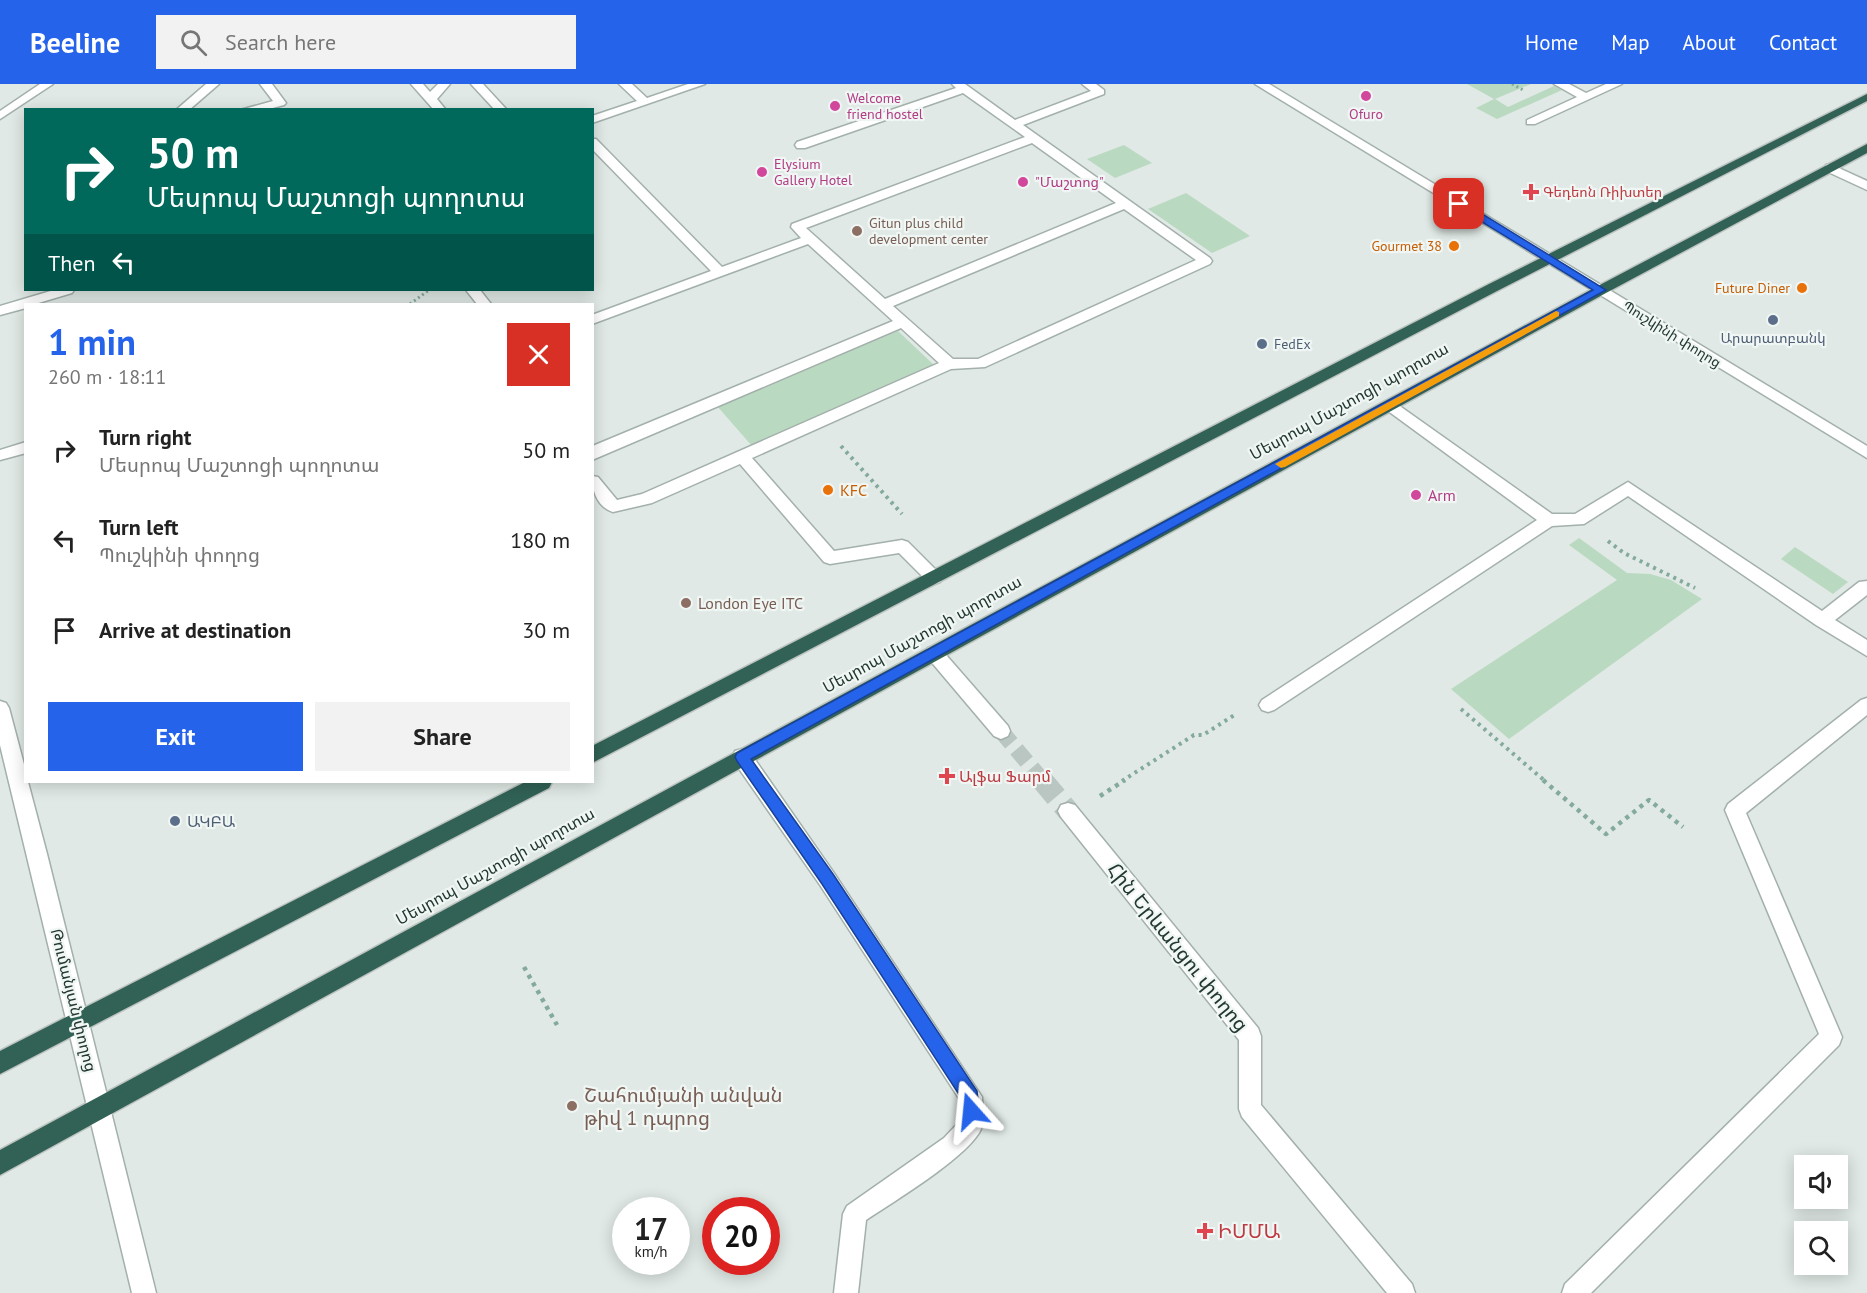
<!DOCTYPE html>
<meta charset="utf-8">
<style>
:root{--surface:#fff;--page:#f2f2f2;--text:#222;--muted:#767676;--accent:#2563eb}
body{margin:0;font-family:"PT Sans","Noto Sans Armenian",sans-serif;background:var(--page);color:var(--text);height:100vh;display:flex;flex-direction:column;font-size:22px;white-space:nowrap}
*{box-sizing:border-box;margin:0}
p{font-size:20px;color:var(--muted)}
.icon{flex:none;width:33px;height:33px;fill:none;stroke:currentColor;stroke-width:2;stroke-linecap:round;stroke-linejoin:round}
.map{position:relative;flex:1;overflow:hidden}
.side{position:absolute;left:24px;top:219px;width:570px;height:480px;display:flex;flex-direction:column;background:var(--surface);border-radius:0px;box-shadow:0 3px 15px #0003}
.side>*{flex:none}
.hud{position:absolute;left:24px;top:24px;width:570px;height:183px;border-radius:0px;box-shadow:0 3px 15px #0003;background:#00695c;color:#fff;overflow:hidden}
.tools{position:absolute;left:1794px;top:1071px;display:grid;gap:12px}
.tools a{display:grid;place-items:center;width:54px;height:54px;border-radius:0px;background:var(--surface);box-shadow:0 3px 15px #0003;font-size:30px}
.speed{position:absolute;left:612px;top:1113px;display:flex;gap:12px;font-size:30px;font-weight:700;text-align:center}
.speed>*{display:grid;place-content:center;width:78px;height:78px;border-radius:50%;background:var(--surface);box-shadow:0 3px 15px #0003;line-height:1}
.speed small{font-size:15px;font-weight:400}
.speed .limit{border:9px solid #d22;background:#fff;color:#111}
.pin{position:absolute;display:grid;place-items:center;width:51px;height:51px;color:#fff;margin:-26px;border-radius:12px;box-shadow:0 3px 9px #0006}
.me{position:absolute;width:66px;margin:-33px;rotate:342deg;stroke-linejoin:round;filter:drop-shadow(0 0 4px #0008)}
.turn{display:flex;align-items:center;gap:21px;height:126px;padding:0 24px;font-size:27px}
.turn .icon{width:78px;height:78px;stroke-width:2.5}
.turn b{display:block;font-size:42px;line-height:51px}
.then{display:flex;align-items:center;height:57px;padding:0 24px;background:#0003;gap:12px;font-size:22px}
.round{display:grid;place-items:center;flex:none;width:63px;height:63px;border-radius:0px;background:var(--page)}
.head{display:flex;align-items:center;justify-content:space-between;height:102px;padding:0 24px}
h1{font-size:36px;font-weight:800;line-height:45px;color:var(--accent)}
.button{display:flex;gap:12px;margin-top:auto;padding:12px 24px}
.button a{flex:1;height:69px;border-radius:0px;background:var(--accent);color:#fff;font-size:24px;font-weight:800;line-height:69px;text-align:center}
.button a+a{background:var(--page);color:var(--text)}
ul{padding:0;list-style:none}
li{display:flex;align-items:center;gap:18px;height:90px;padding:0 24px}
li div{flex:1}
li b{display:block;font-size:22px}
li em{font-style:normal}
header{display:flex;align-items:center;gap:36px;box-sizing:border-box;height:84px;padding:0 30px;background:var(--accent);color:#fff}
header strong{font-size:28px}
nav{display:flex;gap:33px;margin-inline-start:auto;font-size:21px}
.search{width:420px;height:54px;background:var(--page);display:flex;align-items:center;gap:15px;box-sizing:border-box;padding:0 21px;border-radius:0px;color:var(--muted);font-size:22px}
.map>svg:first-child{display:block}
.green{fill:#bad9c1}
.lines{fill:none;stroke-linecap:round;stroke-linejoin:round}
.minor-tunnel-far1{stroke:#bac6c1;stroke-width:16;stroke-dasharray:16 8;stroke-linecap:butt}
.minor-tunnel{stroke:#bac6c1;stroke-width:22;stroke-dasharray:22 10;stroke-linecap:butt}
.minor-casing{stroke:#a3b0ab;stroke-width:3}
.highway-casing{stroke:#bdc3c1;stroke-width:3}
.path-far2{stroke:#83aa9c;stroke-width:3;stroke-dasharray:2 3;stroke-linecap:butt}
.path-far1{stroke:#83aa9c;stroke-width:4;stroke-dasharray:3 4.5;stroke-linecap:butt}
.path{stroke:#83aa9c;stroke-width:4.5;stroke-dasharray:4 5;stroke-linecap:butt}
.minor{fill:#fff;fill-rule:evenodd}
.highway{fill:#316255;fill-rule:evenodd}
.route{fill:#2563eb;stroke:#184099;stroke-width:1.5}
.slow{fill:#f59e0b}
.hotel-dot{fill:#d1479c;stroke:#f0f6f3;stroke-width:2}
.health-dot{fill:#e0444e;stroke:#f0f6f3;stroke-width:2}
.education-dot{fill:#8d6e63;stroke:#f0f6f3;stroke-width:2}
.food-dot{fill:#e8710a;stroke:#f0f6f3;stroke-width:2}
.service-dot{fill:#5c6f8a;stroke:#f0f6f3;stroke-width:2}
.labels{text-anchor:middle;stroke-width:4.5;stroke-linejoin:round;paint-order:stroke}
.far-hotel-label{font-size:14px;fill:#b23c85;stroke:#f0f6f3;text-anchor:start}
.far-health-label{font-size:14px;fill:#be3a42;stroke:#f0f6f3;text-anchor:start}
.far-education-label{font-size:14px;fill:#785e54;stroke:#f0f6f3;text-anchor:start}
.far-food-label{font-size:14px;fill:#c56008;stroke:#f0f6f3;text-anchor:end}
.far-street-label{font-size:14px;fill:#223831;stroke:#f0f6f3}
.far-service-label{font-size:14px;fill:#4e5e75;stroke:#f0f6f3}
.street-label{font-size:16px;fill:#223831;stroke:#f0f6f3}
.food-label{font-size:16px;fill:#c56008;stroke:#f0f6f3;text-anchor:start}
.hotel-label{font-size:16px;fill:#b23c85;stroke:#f0f6f3;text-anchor:start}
.education-label{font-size:16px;fill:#785e54;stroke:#f0f6f3;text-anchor:start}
.health-label{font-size:16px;fill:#be3a42;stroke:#f0f6f3;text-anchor:start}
.service-label{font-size:16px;fill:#4e5e75;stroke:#f0f6f3;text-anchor:start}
.near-street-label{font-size:20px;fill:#223831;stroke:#f0f6f3}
.near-education-label{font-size:20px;fill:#785e54;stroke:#f0f6f3;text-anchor:start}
.near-health-label{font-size:20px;fill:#be3a42;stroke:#f0f6f3;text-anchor:start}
</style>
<header>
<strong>Beeline</strong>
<div class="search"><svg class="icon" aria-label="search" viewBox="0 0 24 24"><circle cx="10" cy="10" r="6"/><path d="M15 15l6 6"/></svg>Search here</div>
<nav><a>Home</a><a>Map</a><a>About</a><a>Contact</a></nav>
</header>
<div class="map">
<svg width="1867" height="1209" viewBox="0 0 1867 1209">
<rect width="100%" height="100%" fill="#e0e9e5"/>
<!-- green -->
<g class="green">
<path d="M1467,0H1531L1495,15L1508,23L1554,2L1562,6L1497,35L1476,24L1494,15Z"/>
<path d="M1124,61L1152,79L1115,94L1087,75Z"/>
<path d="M1186,109L1250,152L1212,169L1148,125Z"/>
<path d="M898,247L935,282L752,362L717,322Z"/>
<path d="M1579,454L1627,489L1650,490L1671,496L1702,515L1509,655L1451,605L1617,496L1569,461Z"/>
<path d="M1795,463L1848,498L1833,510L1781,475Z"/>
</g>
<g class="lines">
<!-- minor-tunnel-far1 -->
<path class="minor-tunnel-far1" d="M1001,647L1043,697"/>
<!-- minor-tunnel -->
<path class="minor-tunnel" d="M1042,696L1068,727"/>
<!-- minor casing -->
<g class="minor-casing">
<g id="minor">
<path d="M40,0H53L0,35V27Z"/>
<path d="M206,0H219L189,26H176Z"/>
<path d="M260,0H272L286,19L284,21L265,26H240L273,17Z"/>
<path d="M411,0H423L430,8L438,0H450L437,15L446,26H434Z"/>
<path d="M471,0H483L507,26H495Z"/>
<path d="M619,0H632L647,14L688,0H705L592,39V32L637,17Z"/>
<path d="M952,0H965L1015,36L1091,7L1082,0H1096L1104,6V10L1023,41L1210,174L1212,177L1210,180L985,283L951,285L752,374L834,467L902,456L908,458L940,490L942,494L940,498L934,500L928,498L899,469L830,480L824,478L740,380L652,419L613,428C597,423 592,406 592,392L598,393L617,416L642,410L939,279L901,244L592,376V363L595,361L893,237L808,160L592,240V231L711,187L592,65V55H596L722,183L801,154L791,143L792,140L1025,53L963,9L805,64H797L795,61L797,58L956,4ZM1032,59L1116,119L885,215L806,144ZM1124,125L1196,176L978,275H953L893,222Z"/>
<path d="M1255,0H1269L1867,362V374Z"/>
<path d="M1554,0H1569L1586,9L1606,0H1622L1535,40H1527V36L1577,13Z"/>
<path d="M1830,80L1867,97V106L1826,87V81Z"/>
<path d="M54,206H74L72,209L35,220H26V224L0,231V222Z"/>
<path d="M466,206H480L491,220H477Z"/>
<path d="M1389,316L1394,318L1552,430H1575L1628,398L1822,527L1859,498L1867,497V511L1835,536L1867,556V572L1816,541L1628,412L1584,440L1552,442L1274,626L1268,628L1262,626L1259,621L1262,616L1537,436L1384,324L1382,321Z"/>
<path d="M26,358V369L0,376V366Z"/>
<path d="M934,562L940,564L1008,642L1010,647L1008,652L1001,655L994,652L928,574L925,569L928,564Z"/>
<path d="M1867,614V631L1746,729L1842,953L1839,961L1591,1209H1562L1565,1200L1819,950L1725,726L1728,720L1861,616Z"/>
<path d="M0,617L6,619L9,624L26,688V698H28L47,770L156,1209H132L0,661Z"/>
<path d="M742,665L749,667L834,789L982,1013C982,1024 985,1039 979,1049C961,1077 896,1116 866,1136L858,1209H834L843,1130L847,1122L944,1054L960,1037V1016L820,801L735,679L733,673L735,667Z"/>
<path d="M1068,719L1075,721L1258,944L1261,952V1021L1412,1200L1415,1209H1387L1242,1033L1239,1025V956L1061,733L1058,727L1061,721Z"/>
</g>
</g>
<!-- highway casing -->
<g class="highway-casing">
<g id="highway">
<path d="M1867,10V17L1499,206L592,679V662L1489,200Z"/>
<path d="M1867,60V69L1606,209L0,1091V1066L1596,203Z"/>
<path d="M525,698H552L549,704L0,990V967Z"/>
</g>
</g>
<!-- path-far2 -->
<g class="path-far2">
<path d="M1512,0L1525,7"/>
<path d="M410,220L429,206"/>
</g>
<!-- path-far1 -->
<g class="path-far1">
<path d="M841,362L902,430"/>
<path d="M1608,457L1624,469L1695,504"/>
<path d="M1461,625L1545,697"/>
<path d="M1122,697L1194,651H1203L1236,630"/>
</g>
<!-- path -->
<g class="path">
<path d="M1543,696L1606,750L1649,716L1683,743"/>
<path d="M1100,712L1125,696"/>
<path d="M524,883L557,941"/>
</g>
<!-- minor -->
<use href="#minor" class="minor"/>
<!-- highway -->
<use href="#highway" class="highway"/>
</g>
<!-- route -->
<path class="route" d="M1456,118H1463L1606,206L751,675L833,790L977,1007L979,1027L977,1033L971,1036L965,1033L962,1015L822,800L737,677L735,673L737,669L1593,206L1456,122Z"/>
<!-- slow -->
<path class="slow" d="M1556,227L1559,228V232L1285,383L1281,384L1275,380Z"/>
<!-- markers -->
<g class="hotel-dot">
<circle cx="1366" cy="12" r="6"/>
<circle cx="835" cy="22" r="6"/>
<circle cx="762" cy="88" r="6"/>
<circle cx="1023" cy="98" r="6"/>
<circle cx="1416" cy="411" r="6"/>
</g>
<g class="health-dot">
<path d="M1528 99h6v6h6v6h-6v6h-6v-6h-6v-6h6z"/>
<path d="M944 683h6v6h6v6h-6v6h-6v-6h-6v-6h6z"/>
<path d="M1202 1138h6v6h6v6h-6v6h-6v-6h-6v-6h6z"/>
</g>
<g class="education-dot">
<circle cx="857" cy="147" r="6"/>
<circle cx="686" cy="519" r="6"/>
<circle cx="572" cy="1022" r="6"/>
</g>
<g class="food-dot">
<circle cx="1454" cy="162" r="6"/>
<circle cx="1802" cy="204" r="6"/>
<circle cx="828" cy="406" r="6"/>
</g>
<g class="service-dot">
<circle cx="1773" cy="236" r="6"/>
<circle cx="1262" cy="260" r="6"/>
<circle cx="175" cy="737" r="6"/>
</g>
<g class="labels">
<!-- far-hotel labels -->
<g class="far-hotel-label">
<text x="847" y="19">Welcome<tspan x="847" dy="16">friend hostel</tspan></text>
<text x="1366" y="35" text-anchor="middle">Ofuro</text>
<text x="774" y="85">Elysium<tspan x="774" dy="16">Gallery Hotel</tspan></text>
<text x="1035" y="103">"Մաշտոց"</text>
</g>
<!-- far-health labels -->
<g class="far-health-label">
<text x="1543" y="113">Գեդեոն Ռիխտեր</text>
</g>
<!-- far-education labels -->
<g class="far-education-label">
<text x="869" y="144">Gitun plus child<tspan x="869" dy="16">development center</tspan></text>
</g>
<!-- far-food labels -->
<g class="far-food-label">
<text x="1442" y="167">Gourmet 38</text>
<text x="1790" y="209">Future Diner</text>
</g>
<!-- far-street labels -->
<g class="far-street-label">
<text transform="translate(1672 250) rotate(32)" y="5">Պուշկինի փողոց</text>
</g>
<!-- far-service labels -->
<g class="far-service-label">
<text x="1773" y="259">Արարատբանկ</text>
<text x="1274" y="265" text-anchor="start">FedEx</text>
</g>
<!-- street labels -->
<g class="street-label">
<text transform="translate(1349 317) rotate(-29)" y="6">Մեսրոպ Մաշտոցի պողոտա</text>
<text transform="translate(922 550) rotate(-29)" y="6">Մեսրոպ Մաշտոցի պողոտա</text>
<text transform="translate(495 782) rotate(-29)" y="6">Մեսրոպ Մաշտոցի պողոտա</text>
<text transform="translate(74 916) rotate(76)" y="6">Թումանյան փողոց</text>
</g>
<!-- food labels -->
<g class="food-label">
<text x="840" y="412">KFC</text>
</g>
<!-- hotel labels -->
<g class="hotel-label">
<text x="1428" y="417">Arm</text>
</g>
<!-- education labels -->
<g class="education-label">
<text x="698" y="525">London Eye ITC</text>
</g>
<!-- health labels -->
<g class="health-label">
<text x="959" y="698">Ալֆա Ֆարմ</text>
</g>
<!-- service labels -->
<g class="service-label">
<text x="187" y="743">ԱԿԲԱ</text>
</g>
<!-- near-street labels -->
<g class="near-street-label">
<text transform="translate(1178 863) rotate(51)" y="7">Հին Երևանցու փողոց</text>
</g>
<!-- near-education labels -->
<g class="near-education-label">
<text x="584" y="1018">Շահումյանի անվան<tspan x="584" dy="23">թիվ 1 դպրոց</tspan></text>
</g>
<!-- near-health labels -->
<g class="near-health-label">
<text x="1218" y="1154">ԻՄՄԱ</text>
</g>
</g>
</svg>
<div class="tools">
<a><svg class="icon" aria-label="sound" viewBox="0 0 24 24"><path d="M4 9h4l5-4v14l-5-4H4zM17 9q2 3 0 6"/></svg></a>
<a><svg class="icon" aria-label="search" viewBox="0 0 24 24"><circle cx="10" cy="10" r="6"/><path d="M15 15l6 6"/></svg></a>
</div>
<div class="speed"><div>17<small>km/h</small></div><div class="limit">20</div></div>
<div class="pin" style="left:1459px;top:120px;background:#d93025"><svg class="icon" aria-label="arrive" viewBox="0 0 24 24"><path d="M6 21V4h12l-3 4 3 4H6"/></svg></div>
<svg class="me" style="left:971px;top:1027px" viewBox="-20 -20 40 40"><path d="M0-17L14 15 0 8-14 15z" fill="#2563eb" stroke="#fff" stroke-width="4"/></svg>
<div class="hud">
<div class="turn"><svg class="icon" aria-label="right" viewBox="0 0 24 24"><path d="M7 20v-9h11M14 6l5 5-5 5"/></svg><div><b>50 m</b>Մեսրոպ Մաշտոցի պողոտա</div></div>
<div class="then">Then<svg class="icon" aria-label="left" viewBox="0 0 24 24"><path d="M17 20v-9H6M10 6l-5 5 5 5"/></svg></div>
</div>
<section class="side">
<div class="head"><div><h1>1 min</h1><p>260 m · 18:11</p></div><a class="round" style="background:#d93025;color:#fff"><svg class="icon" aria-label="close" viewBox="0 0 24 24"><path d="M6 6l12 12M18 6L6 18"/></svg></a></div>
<ul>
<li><svg class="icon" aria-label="right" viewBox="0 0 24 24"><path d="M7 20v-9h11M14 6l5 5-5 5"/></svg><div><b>Turn right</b><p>Մեսրոպ Մաշտոցի պողոտա</p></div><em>50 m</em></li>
<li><svg class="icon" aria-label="left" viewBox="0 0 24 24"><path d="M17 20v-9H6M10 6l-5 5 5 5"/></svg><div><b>Turn left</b><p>Պուշկինի փողոց</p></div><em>180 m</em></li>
<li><svg class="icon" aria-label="arrive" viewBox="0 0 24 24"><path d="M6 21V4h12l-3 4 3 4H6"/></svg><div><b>Arrive at destination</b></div><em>30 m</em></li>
</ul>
<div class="button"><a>Exit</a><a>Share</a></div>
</section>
</div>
